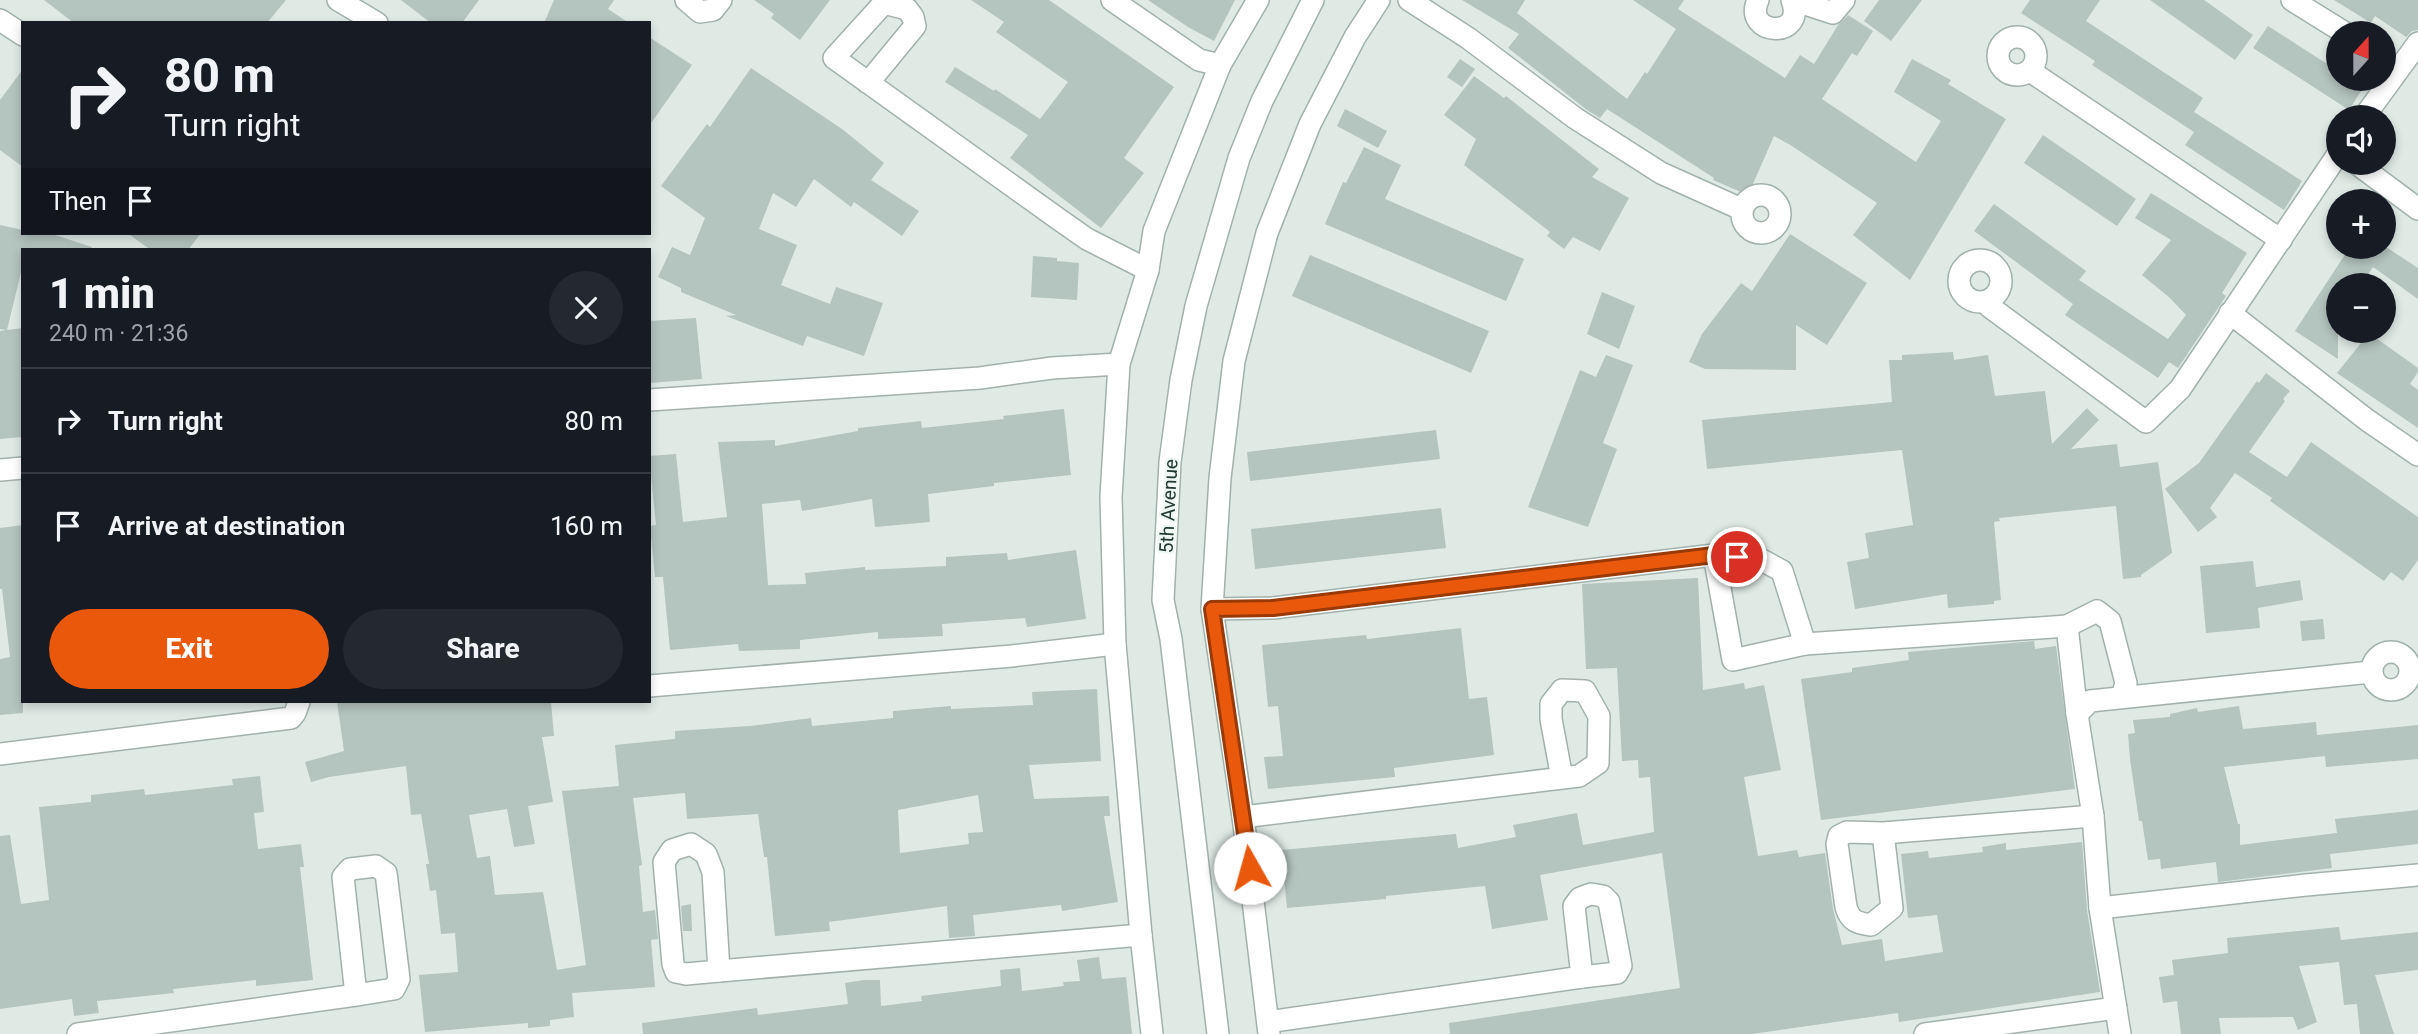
<!DOCTYPE html>
<meta charset="utf-8">
<style>
:root{--surface:#171b24;--page:#242831;--text:#f1f3f6;--muted:#9ea1a6;--line:#363941;--accent:#ea580c}
body{margin:0;font-family:Roboto,sans-serif;background:var(--page);color:var(--text);height:100vh;display:flex;flex-direction:column;font-size:26px;white-space:nowrap}
*{box-sizing:border-box;margin:0}
p{font-size:23px;color:var(--muted)}
.icon{flex:none;width:38px;height:38px;fill:none;stroke:currentColor;stroke-width:2;stroke-linecap:round;stroke-linejoin:round}
.map{position:relative;flex:1;overflow:hidden}
.drawer{position:absolute;left:21px;top:248px;width:630px;height:455px;display:flex;flex-direction:column;background:var(--surface);border-radius:0px;box-shadow:0 4px 10px #0003}
.drawer>*{flex:none}
.top-card{position:absolute;left:21px;top:21px;width:630px;height:214px;border-radius:0px;box-shadow:0 4px 10px #0003;background:#171b24;color:var(--text);overflow:hidden}
.needle{width:46px;rotate:21deg}
.buttons{position:absolute;left:2326px;top:21px;display:grid;gap:14px}
.buttons a{display:grid;place-items:center;width:70px;height:70px;border-radius:50%;background:var(--surface);box-shadow:0 4px 10px #0003;font-size:35px}
.pin{position:absolute;display:grid;place-items:center;width:60px;height:60px;color:#fff;margin:-30px;border:4px solid #fff;border-radius:50%;box-shadow:0 2px 7px #0007}
.me{position:absolute;width:77px;margin:-38px;rotate:353deg;stroke-linejoin:round;filter:drop-shadow(0 0 5px #0008)}
.turn{display:flex;align-items:center;gap:24px;height:147px;padding:0 28px;font-size:32px}
.turn .icon{width:91px;height:91px;stroke-width:2.5}
.turn b{display:block;font-size:49px;line-height:60px}
.then{display:flex;align-items:center;height:66px;padding:0 28px;background:#0003;gap:14px;font-size:26px}
.round{display:grid;place-items:center;flex:none;width:74px;height:74px;border-radius:37px;background:var(--page)}
.overview{display:flex;align-items:center;justify-content:space-between;height:119px;padding:0 28px}
h1{font-size:42px;font-weight:800;line-height:52px}
.button{display:flex;gap:14px;margin-top:auto;padding:14px 28px}
.button a{flex:1;height:80px;border-radius:42px;background:var(--accent);color:#fff;font-size:28px;font-weight:800;line-height:80px;text-align:center}
.button a+a{background:var(--page);color:var(--text)}
ul{padding:0;list-style:none}
li{display:flex;align-items:center;gap:21px;height:105px;padding:0 28px;border-top:2px solid var(--line)}
li div{flex:1}
li b{display:block;font-size:26px}
li em{font-style:normal}
.map>svg:first-child{display:block}
.building{fill:#b4c4be;fill-rule:evenodd}
.lines{fill:none;stroke-linecap:round;stroke-linejoin:round}
.minor-casing{stroke:#a2b1ac;stroke-width:24}
.minor{stroke:#fff;stroke-width:21}
.route-casing{stroke:#983908;stroke-width:18}
.route{stroke:#ea580c;stroke-width:12}
.labels{text-anchor:middle;stroke-width:5;stroke-linejoin:round;paint-order:stroke}
.street-label{font-size:19px;fill:#213932;stroke:#eff7f3}
</style>
<div class="map">
<svg width="2418" height="1034" viewBox="0 0 2418 1034">
<rect width="100%" height="100%" fill="#dfeae5"/>
<!-- building -->
<g class="building">
<path d="M44,0H286L267,23H74Z"/>
<path d="M401,0H479L462,23H431Z"/>
<path d="M554,0H614L608,9L629,23H544Z"/>
<path d="M754,0H830L800,40L771,18L774,14Z"/>
<path d="M971,0H1049L1174,87L1124,158L1144,173L1101,228L1010,158L1028,135L945,82L955,67L994,91L995,89L1040,119L1068,82L996,32L1004,22Z"/>
<path d="M1148,0H1235L1214,41L1188,27Z"/>
<path d="M1462,0H1525L1517,13L1627,99L1645,72L1647,74L1676,29L1633,0H1684L1678,9L1785,78L1800,55L1814,64L1838,25L1848,15L1873,31L1857,56L1852,53L1822,99L1916,162L1941,121L1894,92L1912,59L1951,80L1948,84L2006,119L1910,280L1853,235L1877,203L1792,146L1774,136L1748,195L1713,180L1714,178L1607,109L1600,118L1587,110L1508,48L1519,34Z"/>
<path d="M1879,0H1922L1891,41L1864,21Z"/>
<path d="M2030,0H2100L2086,21L2203,98L2194,112L2302,181L2284,210L2185,145L2194,132L2092,65L2095,61L2021,13Z"/>
<path d="M2150,0H2204L2253,35L2235,60Z"/>
<path d="M2334,0H2418V30L2412,31L2406,37L2375,16L2371,23Z"/>
<path d="M2268,26L2338,71V79H2350L2363,88L2349,110L2253,48Z"/>
<path d="M649,37L692,65L649,126Z"/>
<path d="M1460,59L1475,69L1462,87L1447,77Z"/>
<path d="M751,68L842,129L884,163L871,180L919,211L902,236L854,202L851,207L814,179L796,207L773,193L759,229L797,245L781,285L830,304L836,287L883,303L864,356L807,336L803,346L726,316L736,315L681,292V288L658,277L672,247L690,255L705,218L661,186L707,124L710,127Z"/>
<path d="M23,69V167L0,150V100Z"/>
<path d="M1474,76L1504,98L1506,96L1599,169L1592,177L1629,198L1600,251L1573,237L1564,249L1547,236L1550,232L1464,165L1476,139L1444,115Z"/>
<path d="M1345,109L1387,131L1378,148L1337,126Z"/>
<path d="M2043,135L2136,199L2117,226L2024,163Z"/>
<path d="M1364,147L1401,165L1385,199L1524,259L1506,301L1325,224L1343,182L1346,183Z"/>
<path d="M2151,193L2247,253L2222,293L2226,296L2178,368L2169,362L2158,378L2065,315L2073,304L1974,231L1994,204L2086,271L2079,280L2168,339L2186,315L2170,298L2142,275L2171,240L2135,218Z"/>
<path d="M0,225L23,230V233H49L92,247L91,250H23V264L7,330L23,328V437L0,439V331L6,330L0,329Z"/>
<path d="M127,233H201L188,250H151Z"/>
<path d="M1790,234L1867,283L1827,345L1796,325V370L1705,369L1689,362L1702,334L1741,283L1752,291Z"/>
<path d="M2344,247H2386L2418,268V299L2373,267L2361,285H2338V359L2295,331L2348,250Z"/>
<path d="M1310,255L1489,331L1471,373L1292,296Z"/>
<path d="M1033,256L1057,258V261L1079,263L1077,300L1031,297Z"/>
<path d="M1602,292L1635,306L1619,349L1587,334Z"/>
<path d="M696,318L702,379L649,383V321Z"/>
<path d="M2369,333L2418,368V372L2410,384L2418,390V428L2337,373Z"/>
<path d="M1953,352L1954,360L1988,355L1995,396L2045,391L2052,444L2087,408L2099,420L2071,449L2117,444L2120,467L2158,462L2172,553L2141,575V577L2123,579L2116,506L1999,518L2000,521L1994,522L2001,600L1994,601V604L1948,608L1947,594L1855,609L1847,562L1869,558L1865,533L1913,525L1902,450L1707,469L1702,420L1892,402L1889,360H1902V355Z"/>
<path d="M1606,355L1633,365L1603,443L1617,449L1588,527L1528,507L1580,370L1596,377Z"/>
<path d="M2266,373L2290,391L2283,399L2285,401L2249,452L2287,477L2311,442L2418,517V560L2403,581L2391,572L2384,581L2270,501L2272,498L2235,473L2210,508L2217,517L2198,532L2165,489L2199,463L2257,381L2259,383Z"/>
<path d="M1064,409L1071,475L994,483V486L928,494L930,522L875,527L872,499L802,511L800,500L762,504L768,585L806,584L805,573L865,567V570L946,566V557L1007,553L1008,560L1076,550L1086,619L1027,627L1025,618L942,624L943,636L878,639V632L800,640V649L739,651L738,644L670,650L663,577H655L650,526L656,525L649,456L676,454L683,522L727,517L718,442L775,440V446L858,431V428L921,421L922,428L1004,419L1003,416Z"/>
<path d="M1436,430L1440,459L1250,481L1247,452Z"/>
<path d="M1441,508L1446,548L1255,569L1251,529Z"/>
<path d="M23,525V713L0,715V659L10,657L2,589H0V528Z"/>
<path d="M2253,561L2256,587L2300,580L2303,600L2258,608L2260,628L2206,633L2200,566Z"/>
<path d="M1698,578L1703,690L1744,683L1745,689L1764,685L1781,770L1744,777L1758,856L1797,850L1799,857L1825,853L1833,909L1842,945L1882,939L1885,961L1943,952L1937,915L1908,918L1901,854L1928,851L1929,858L1983,852L1982,847L2006,843V850L2082,842L2087,910L2100,992L1899,1022L1898,1013L1752,1034H1450L1449,1023L1680,988L1662,853L1540,875L1548,920L1492,929L1485,886L1386,896V899L1287,908L1281,850L1456,834L1458,848L1516,837L1513,825L1577,813L1583,845L1654,832L1650,777L1639,778L1638,760L1622,761L1617,668L1586,669L1582,584Z"/>
<path d="M2323,619L2325,639L2302,641L2300,621Z"/>
<path d="M1461,628L1469,699L1487,697L1494,755L1394,768L1395,777L1268,789L1264,757L1283,756L1278,706L1268,707L1262,645L1366,635L1367,639Z"/>
<path d="M2034,641L2035,649L2056,646L2075,789L1821,820L1801,679L1852,672V668L1909,660L1908,652Z"/>
<path d="M1097,689L1101,761L1029,765L1034,799L1109,796L1110,816H1104L1118,902L1062,911L1061,905L973,915L975,936L949,938L947,906L829,922L830,931L775,936L767,857H764L758,814L687,819L685,793L633,798L642,865L639,866L643,912L655,910L658,939L651,940L655,987L572,993L574,1017L550,1020V1026L528,1028V1023L425,1032L419,975L458,972L455,933L441,934L436,890L430,891L426,864H429L421,814L411,815L406,766L329,777L311,782L305,762L344,751L337,702H551L554,736L542,737L553,802L528,806L535,844L514,847L507,809L469,815L477,858L490,856L495,895L543,892L557,970L586,965L562,791L619,786L615,745L675,739V731L750,726L811,718L812,726L893,718V711L951,706V709L1033,705L1032,692ZM978,795L983,832L968,833L969,844L900,853L898,810Z"/>
<path d="M2239,706L2243,729L2316,722L2317,735L2418,725V759L2326,767L2325,756L2224,767L2238,824H2240V845L2337,833L2335,819L2418,810V844L2330,854L2332,868L2218,882L2216,862L2161,869L2160,859L2148,860L2142,821H2139L2130,759L2128,734L2135,733L2133,720L2170,717V714L2197,708L2198,712Z"/>
<path d="M260,776L264,812L254,813L258,849L301,844L304,867H300L313,980L256,986V980L173,989L174,993L97,1001L99,1013L74,1016L72,999L0,1009V836L10,835L21,904L49,900L39,807L91,802V795L144,789L145,795L233,785L232,779Z"/>
<path d="M691,904L692,931H683L681,906Z"/>
<path d="M2339,927L2341,940L2418,932V970L2375,975L2394,1034H2360L2357,1004L2344,1005L2339,962L2299,966L2317,1022L2298,1030L2293,1017L2219,1018L2221,1034H2181L2177,1001L2163,1003L2159,977L2174,975L2172,960L2228,953L2227,938Z"/>
<path d="M1099,957L1102,979L1126,977L1132,1034H643L642,1023L757,1008L758,1015L848,1004L845,983L864,980H880L881,1006L922,1001L921,996L1001,986L1000,970L1020,968L1022,991L1064,986L1063,982L1080,981L1077,960Z"/>
</g>
<g class="lines">
<!-- minor casing -->
<g class="minor-casing">
<g id="minor">
<path d="M338,0L377,23"/>
<path d="M686,0L700,12L713,10L721,0"/>
<path d="M1112,0L1199,60L1220,65"/>
<path d="M1409,0L1468,38L1575,118L1661,173L1741,209"/>
<path d="M1758,0C1742,36 1807,40 1792,0"/>
<path d="M1793,0L1833,13L1844,0"/>
<path d="M2292,0L2345,33"/>
<path d="M0,20L23,35"/>
<circle cx="2017" cy="56" r="19"/>
<path d="M2030,71L2281,240"/>
<path d="M868,83L915,26L913,17L907,9L884,3L834,58L1057,218L1087,239L1148,270"/>
<path d="M2364,117L2418,43"/>
<path d="M2356,163L2418,209"/>
<circle cx="1761" cy="214" r="19"/>
<circle cx="1980" cy="281" r="21"/>
<path d="M1988,302L1990,307L2146,422L2180,389L2338,154"/>
<path d="M2230,313L2367,420L2418,455"/>
<path d="M649,400L980,378L1052,368L1119,364"/>
<path d="M0,470L23,468"/>
<path d="M1714,555L1733,660L1805,644L2067,626L2097,611L2110,621L2126,683L2122,697"/>
<path d="M1212,609L1273,608L1714,555L1760,559L1782,571L1805,644"/>
<path d="M2067,626L2077,714L2093,816L2100,908L2120,1034"/>
<circle cx="2391" cy="671" r="19"/>
<path d="M649,686L1012,656L1115,644"/>
<path d="M2077,714L2090,701L2371,672"/>
<path d="M0,754L291,718L295,713L299,702"/>
<path d="M1243,817L1579,776L1598,763L1599,716L1585,691L1562,690L1551,704V719L1562,778"/>
<path d="M1883,833L1892,908L1871,925C1857,923 1850,921 1846,907L1837,844L1839,836L1847,832L1883,833L2093,816"/>
<path d="M691,844L706,854L713,872L719,971L686,974L676,972L673,964L664,862L672,850Z"/>
<path d="M1591,894L1603,896L1609,902L1621,966L1617,973L1582,977L1574,906L1580,898Z"/>
<path d="M2100,908L2306,885L2418,875"/>
<path d="M719,971L1141,935"/>
<path d="M1268,1022L1582,977"/>
<path d="M78,1034L356,995L394,989L399,979L386,873L376,866L350,869L343,877L356,995"/>
<path d="M1152,1034L1141,935L1115,644L1111,497L1119,364L1148,270L1154,231L1220,65L1258,0"/>
<path d="M1218,1034L1171,639L1163,600L1170,462L1181,380L1196,306L1239,158L1262,101L1313,0"/>
<path d="M1269,1034L1243,817L1212,609L1220,478L1234,361L1267,233L1310,124L1355,37L1379,0"/>
<path d="M1925,1034L2116,1008"/>
</g>
</g>
<!-- minor -->
<use href="#minor" class="minor"/>
</g>
<g class="lines">
<!-- route casing -->
<g class="route-casing">
<path id="route" d="M1250,868L1212,609L1273,608L1714,555L1737,557"/>
</g>
<!-- route -->
<use href="#route" class="route"/>
</g>
<g class="labels">
<!-- street labels -->
<g class="street-label">
<text transform="translate(1168 506) rotate(-87)" y="7">5th Avenue</text>
</g>
</g>
</svg>
<div class="buttons">
<a><svg class="needle" viewBox="-14 -14 28 28"><path d="M0-13l5 13h-10z" fill="#e53935"/><path d="M0 13l5-13h-10z" fill="#9ea1a6"/></svg></a>
<a><svg class="icon" aria-label="sound" viewBox="0 0 24 24"><path d="M4 9h4l5-4v14l-5-4H4zM17 9q2 3 0 6"/></svg></a>
<a>+</a>
<a>−</a>
</div>
<div class="pin" style="left:1737px;top:557px;background:#d93025"><svg class="icon" aria-label="arrive" viewBox="0 0 24 24"><path d="M6 21V4h12l-3 4 3 4H6"/></svg></div>
<svg class="me" style="left:1250px;top:868px" viewBox="-20 -20 40 40"><circle r="19" fill="#fff"/><path d="M0-13L10 11 0 6-10 11z" fill="#ea580c"/></svg>
<div class="top-card">
<div class="turn"><svg class="icon" aria-label="right" viewBox="0 0 24 24"><path d="M7 20v-9h11M14 6l5 5-5 5"/></svg><div><b>80 m</b>Turn right</div></div>
<div class="then">Then<svg class="icon" aria-label="arrive" viewBox="0 0 24 24"><path d="M6 21V4h12l-3 4 3 4H6"/></svg></div>
</div>
<section class="drawer">
<div class="overview"><div><h1>1 min</h1><p>240 m · 21:36</p></div><a class="round"><svg class="icon" aria-label="close" viewBox="0 0 24 24"><path d="M6 6l12 12M18 6L6 18"/></svg></a></div>
<ul>
<li><svg class="icon" aria-label="right" viewBox="0 0 24 24"><path d="M7 20v-9h11M14 6l5 5-5 5"/></svg><div><b>Turn right</b></div><em>80 m</em></li>
<li><svg class="icon" aria-label="arrive" viewBox="0 0 24 24"><path d="M6 21V4h12l-3 4 3 4H6"/></svg><div><b>Arrive at destination</b></div><em>160 m</em></li>
</ul>
<div class="button"><a>Exit</a><a>Share</a></div>
</section>
</div>
